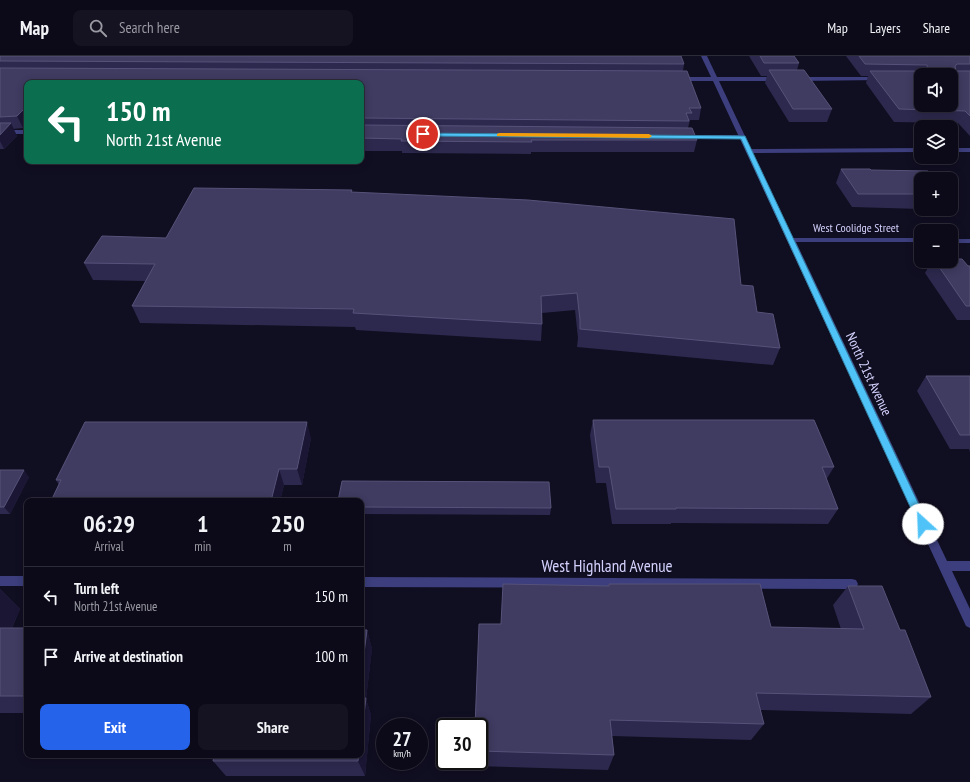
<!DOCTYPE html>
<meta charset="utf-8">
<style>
:root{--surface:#0c0a19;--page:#151322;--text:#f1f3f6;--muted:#9a9aa2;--line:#2c2b38;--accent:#2563eb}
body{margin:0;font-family:"PT Sans Narrow",sans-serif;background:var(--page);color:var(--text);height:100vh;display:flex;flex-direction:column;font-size:15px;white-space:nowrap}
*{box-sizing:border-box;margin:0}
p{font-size:13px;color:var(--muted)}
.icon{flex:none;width:22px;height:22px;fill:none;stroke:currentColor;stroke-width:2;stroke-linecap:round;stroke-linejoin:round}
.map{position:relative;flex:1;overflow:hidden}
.panel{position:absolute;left:24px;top:442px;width:340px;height:260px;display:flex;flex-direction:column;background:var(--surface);border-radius:8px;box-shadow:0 2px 10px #0003,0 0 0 1px var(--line)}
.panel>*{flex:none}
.guide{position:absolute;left:24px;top:24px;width:340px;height:84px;border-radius:8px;box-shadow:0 2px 10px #0003,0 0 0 1px var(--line);background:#0b6e4f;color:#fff;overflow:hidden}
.buttons{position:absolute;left:914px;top:12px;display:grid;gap:8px}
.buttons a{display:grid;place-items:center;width:44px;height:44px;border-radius:8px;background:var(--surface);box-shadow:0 2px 10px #0003,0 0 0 1px var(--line);font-size:20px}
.speed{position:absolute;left:376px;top:662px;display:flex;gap:8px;font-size:20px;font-weight:700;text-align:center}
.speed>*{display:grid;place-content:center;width:52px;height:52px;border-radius:50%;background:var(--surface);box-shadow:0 2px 10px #0003,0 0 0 1px var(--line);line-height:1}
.speed small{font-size:10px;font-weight:400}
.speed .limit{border:2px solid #111;border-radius:6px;background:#fff;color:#111}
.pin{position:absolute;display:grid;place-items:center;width:34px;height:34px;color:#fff;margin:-17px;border:2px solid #fff;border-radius:50%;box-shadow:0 1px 4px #0007}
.me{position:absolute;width:44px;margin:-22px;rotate:335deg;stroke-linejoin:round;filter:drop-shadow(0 0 3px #0008)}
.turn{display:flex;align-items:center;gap:14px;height:84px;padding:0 16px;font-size:18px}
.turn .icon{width:52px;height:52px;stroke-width:2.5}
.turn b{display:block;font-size:28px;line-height:34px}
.eta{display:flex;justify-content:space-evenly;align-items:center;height:68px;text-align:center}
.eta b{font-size:24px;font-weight:800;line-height:28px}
.action{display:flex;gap:8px;margin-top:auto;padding:8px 16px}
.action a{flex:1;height:46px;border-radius:8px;background:var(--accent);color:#fff;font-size:16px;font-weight:800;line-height:46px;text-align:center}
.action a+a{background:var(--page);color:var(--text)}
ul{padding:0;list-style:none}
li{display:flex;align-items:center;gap:12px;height:60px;padding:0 16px;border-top:1px solid var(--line)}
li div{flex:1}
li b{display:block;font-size:15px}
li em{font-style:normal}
header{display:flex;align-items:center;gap:24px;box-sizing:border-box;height:56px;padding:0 20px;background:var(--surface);border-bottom:1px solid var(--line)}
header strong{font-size:19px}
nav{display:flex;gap:22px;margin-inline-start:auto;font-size:14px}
.search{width:280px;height:36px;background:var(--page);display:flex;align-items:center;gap:10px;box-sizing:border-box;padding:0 14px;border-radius:8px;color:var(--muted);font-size:15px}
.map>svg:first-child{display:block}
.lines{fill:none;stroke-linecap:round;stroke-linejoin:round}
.lane{fill:#3c3e7d;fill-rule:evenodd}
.street{fill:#3c3e7d;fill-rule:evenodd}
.wall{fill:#2d294e}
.shaded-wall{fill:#1a1634}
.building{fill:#3f3b61;stroke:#565279;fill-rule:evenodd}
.route{fill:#4fc3f7;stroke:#337fa1}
.slow{fill:#f59e0b}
.labels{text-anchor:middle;stroke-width:3;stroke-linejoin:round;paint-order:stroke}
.far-street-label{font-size:12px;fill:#d3d1fc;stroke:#100e21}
.street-label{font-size:14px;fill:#d3d1fc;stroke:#100e21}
.near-street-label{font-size:17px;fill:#d3d1fc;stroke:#100e21}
</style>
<header>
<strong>Map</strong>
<div class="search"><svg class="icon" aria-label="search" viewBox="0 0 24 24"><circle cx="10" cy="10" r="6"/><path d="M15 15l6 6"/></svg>Search here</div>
<nav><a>Map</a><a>Layers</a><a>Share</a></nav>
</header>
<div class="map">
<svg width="970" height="726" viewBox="0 0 970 726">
<rect width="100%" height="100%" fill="#100e21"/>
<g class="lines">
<!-- lane -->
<g class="lane">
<rect x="0" y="74" width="27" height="4"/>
<path d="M681,79H743L746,81L743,83L683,82L681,81Z"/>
<path d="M921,92V96L750,97L747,95L750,93Z"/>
<rect x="951" y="92" width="19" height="4"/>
<rect x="0" y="520" width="27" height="10"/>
<path d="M361,521L852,523L856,524L858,528L856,532L852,533L361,531Z"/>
</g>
<!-- street -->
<g class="street">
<path d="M701,0H707L717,21H780L783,23L780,25H719L793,182H921V186H796L947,505H970V515H952L970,553V572L966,570L713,25H678L675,23L678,21H711Z"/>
<path d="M880,21L883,23L882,24L798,25L795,23L798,21Z"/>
<rect x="951" y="183" width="19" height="4"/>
</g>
</g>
<!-- wall -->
<g class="wall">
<path d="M0,0L684,8L683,15L701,52L699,64H690L688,72L697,84L694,96H531V98L402,97V95H361V27H27V68L23,72L13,73L17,80L4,93H0Z"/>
<path d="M749,0H794L799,7L797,14L832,53L827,66H789L765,27L767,20H761Z"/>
<path d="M846,0H970V80L958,67L894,66L866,27L868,20H861Z"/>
<path d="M841,113L871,114L921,123V153L852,151L836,127Z"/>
<path d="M352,134V136L741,229L757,256L780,292L773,309L577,291L578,282L575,254L542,257V268L541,285L356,274L355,271L140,267L132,250L145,225L93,224L84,207L166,182Z"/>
<path d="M932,205H951L970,210V264H957L925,217Z"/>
<path d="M926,320H970V396L969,393H950L917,335Z"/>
<path d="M593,364L834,411L826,424L838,453L828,468L671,467V468H612L606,427H596L590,379Z"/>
<path d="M311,382L302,429H284L280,445H51L59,429L56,424Z"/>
<path d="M0,414L29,421L10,458H0Z"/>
<path d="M361,445L551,452L550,459L361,458Z"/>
<path d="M609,528L771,571L841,573L833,549L848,530L900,574L931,641L911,658L760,654L764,668L751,684L612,680L614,699L608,714L475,710L474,705H479V671L501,568L608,530Z"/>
<path d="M0,533L20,553L12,572H27V657H0Z"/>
<path d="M367,574L372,593L366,643L371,659L365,720H226L213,705Z"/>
</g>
<!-- shaded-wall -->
<g class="shaded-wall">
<path d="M26,51L27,53V68L23,72L17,60Z"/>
<path d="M11,67L17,80L4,93L0,85V79Z"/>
<path d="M307,366L311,382L302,429L297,413Z"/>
<path d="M279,413L284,429L280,445H271Z"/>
<path d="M24,414L29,421L10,458L4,451Z"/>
<path d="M0,533L20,553L3,592L0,589Z"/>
<path d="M367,574L372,593L366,643L371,659L365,720L358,705L359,699H361V621Z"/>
</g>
<!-- building -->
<g class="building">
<path d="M0,0H681L684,8L0,5Z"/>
<path d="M760,0H794L799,7H764Z"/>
<path d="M859,0H970V8H957L955,10L956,15H970V60L965,55L899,53L870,15H926L928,14L927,9L865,8ZM921,19H951V49H921Z"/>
<path d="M0,12L687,15L701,52H689L692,57H686L689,65L361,62V27H27V51H26L17,60L0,61Z"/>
<path d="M769,14H804L832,53H793Z"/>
<path d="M0,67H11L0,79Z"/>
<path d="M361,69L692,72L697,84H531L532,86L401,85L402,83L361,82Z"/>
<path d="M841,113H870L871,114L928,115L934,123H921V138H858Z"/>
<path d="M194,132L352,134L351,136L528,144L734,163L741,229L753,230L757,256L773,258L780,292L580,273V264L577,237L541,240L542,268L353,257L354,253L132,250L155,208L84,207L102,180L166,182Z"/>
<path d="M951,203H962L968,210H970V250H966L935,205H951Z"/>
<path d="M926,320H970V379H960Z"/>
<path d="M593,364H814L834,411H822L838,453L676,452V453H616L609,411H599Z"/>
<path d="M85,366H307L297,413H279L271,445H51L61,424H56Z"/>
<path d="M0,414H24L4,451H0Z"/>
<path d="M342,425L549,426L551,452L361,451V445H338Z"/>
<path d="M503,528L609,530V528H760L771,571L864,573L848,530H882L900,574H905L931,641L756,637L764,668L610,664L614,699L479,695V671H475L479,568H501Z"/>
<rect x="0" y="572" width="27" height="68"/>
<path d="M361,574H367L361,621Z"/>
<path d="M361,642H366L361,683Z"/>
<path d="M214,699H359L358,705H213Z"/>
</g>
<!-- route -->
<path class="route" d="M421,77L745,80L928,468L927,471L923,473L920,471L918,468L741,83L423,80L421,79Z"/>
<!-- slow -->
<path class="slow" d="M499,77L649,78L652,80L649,82L497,80V78Z"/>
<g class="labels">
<!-- far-street labels -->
<g class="far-street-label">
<text x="856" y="176">West Coolidge Street</text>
</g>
<!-- street labels -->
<g class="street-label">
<text transform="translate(869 318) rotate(65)" y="5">North 21st Avenue</text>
</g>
<!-- near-street labels -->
<g class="near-street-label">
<text x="607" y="516">West Highland Avenue</text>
</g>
</g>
</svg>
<div class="buttons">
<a><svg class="icon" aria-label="sound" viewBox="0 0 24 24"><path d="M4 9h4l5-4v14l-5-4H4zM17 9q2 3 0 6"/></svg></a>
<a><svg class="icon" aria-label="layers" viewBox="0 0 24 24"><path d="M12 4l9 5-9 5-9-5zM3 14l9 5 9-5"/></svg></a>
<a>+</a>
<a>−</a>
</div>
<div class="speed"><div>27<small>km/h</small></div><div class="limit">30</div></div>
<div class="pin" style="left:423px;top:78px;background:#d93025"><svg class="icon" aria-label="arrive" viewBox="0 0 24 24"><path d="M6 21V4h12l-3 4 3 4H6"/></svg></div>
<svg class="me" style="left:923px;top:468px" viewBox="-20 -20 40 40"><circle r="19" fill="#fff"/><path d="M0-13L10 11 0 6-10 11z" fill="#4fc3f7"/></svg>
<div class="guide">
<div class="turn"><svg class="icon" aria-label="left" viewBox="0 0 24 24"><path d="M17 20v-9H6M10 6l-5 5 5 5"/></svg><div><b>150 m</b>North 21st Avenue</div></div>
</div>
<section class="panel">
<div class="eta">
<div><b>06:29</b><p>Arrival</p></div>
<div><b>1</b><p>min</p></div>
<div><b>250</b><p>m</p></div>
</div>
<ul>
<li><svg class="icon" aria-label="left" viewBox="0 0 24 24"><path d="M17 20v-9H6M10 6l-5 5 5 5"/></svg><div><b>Turn left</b><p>North 21st Avenue</p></div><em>150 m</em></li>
<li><svg class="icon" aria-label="arrive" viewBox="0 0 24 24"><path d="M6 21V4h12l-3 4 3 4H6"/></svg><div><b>Arrive at destination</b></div><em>100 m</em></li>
</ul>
<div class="action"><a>Exit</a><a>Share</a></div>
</section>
</div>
